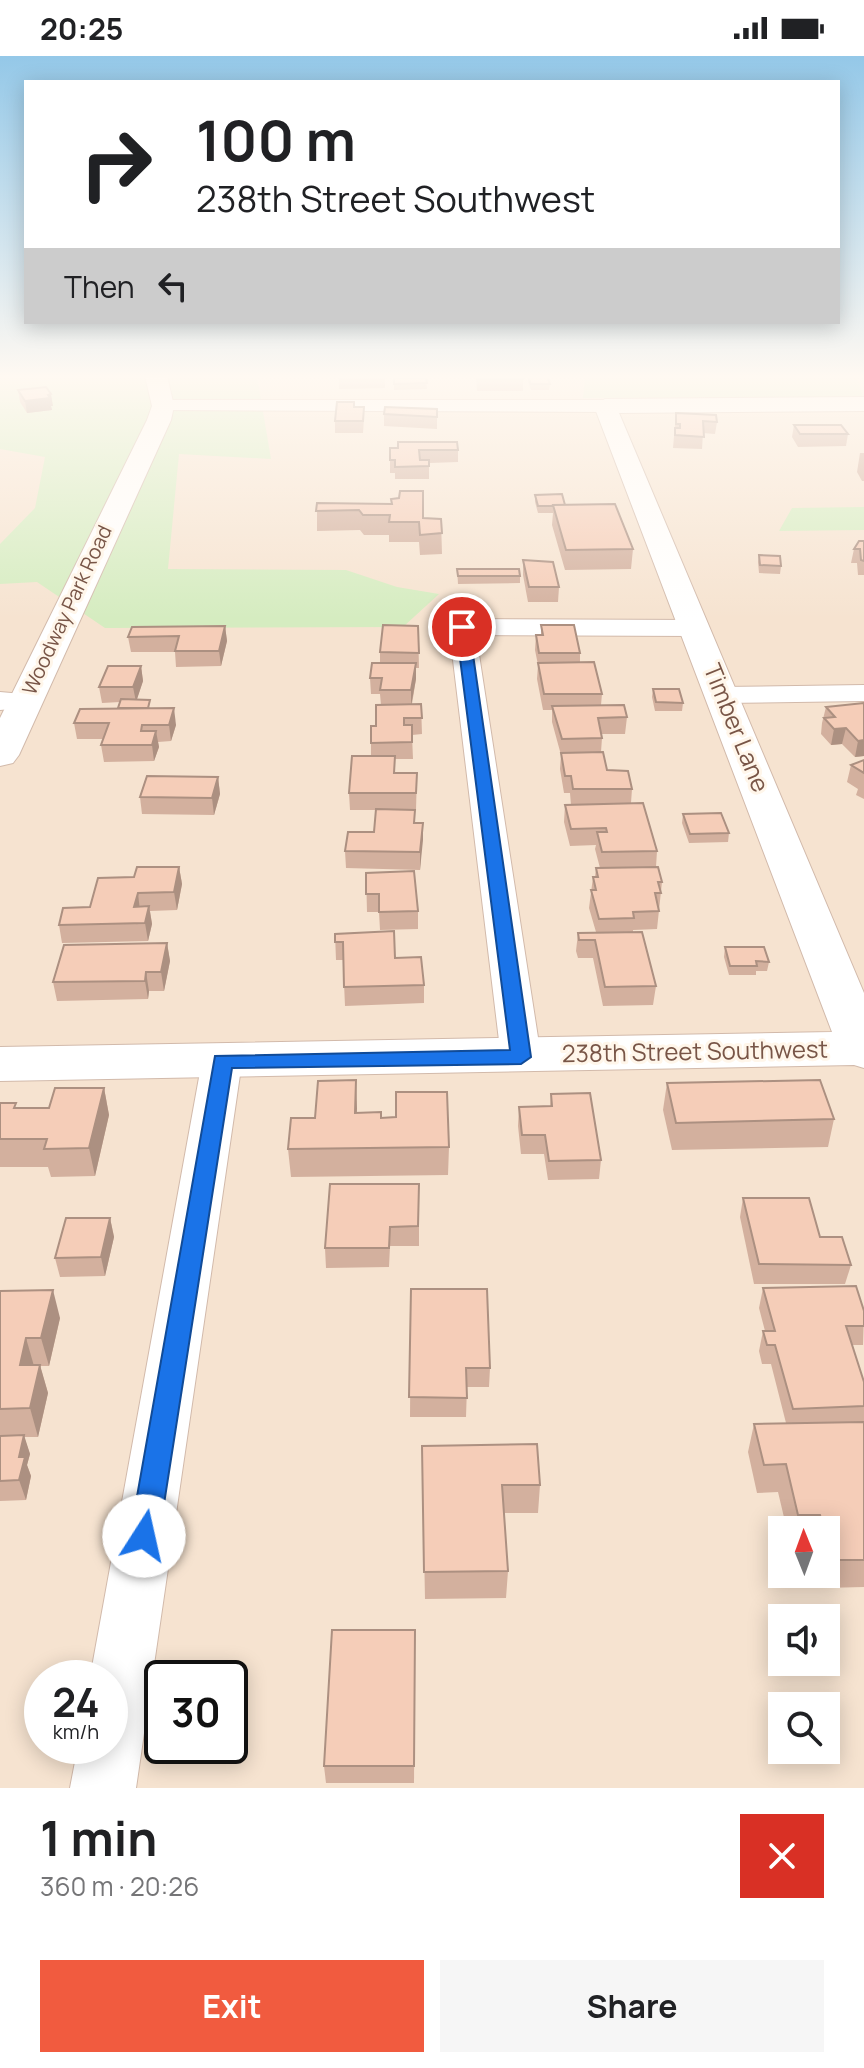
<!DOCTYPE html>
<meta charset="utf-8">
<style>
:root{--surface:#fff;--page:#f6f6f6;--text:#202124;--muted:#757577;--accent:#f15b3f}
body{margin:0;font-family:Manrope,sans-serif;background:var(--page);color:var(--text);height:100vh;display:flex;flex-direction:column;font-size:30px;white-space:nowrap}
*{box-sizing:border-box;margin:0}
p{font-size:26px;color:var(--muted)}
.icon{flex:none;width:44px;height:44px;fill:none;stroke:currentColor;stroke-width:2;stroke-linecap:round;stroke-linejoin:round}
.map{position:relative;height:1732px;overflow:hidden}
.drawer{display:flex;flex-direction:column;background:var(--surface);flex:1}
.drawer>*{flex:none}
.hud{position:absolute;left:24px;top:24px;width:816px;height:244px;border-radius:0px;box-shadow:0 4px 20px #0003;background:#fff;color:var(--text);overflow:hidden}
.needle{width:52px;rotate:359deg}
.controls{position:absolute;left:768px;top:1460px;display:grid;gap:16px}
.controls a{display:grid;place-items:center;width:72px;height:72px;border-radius:0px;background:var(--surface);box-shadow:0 4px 20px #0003;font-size:40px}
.speed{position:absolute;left:24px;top:1604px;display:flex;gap:16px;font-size:40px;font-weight:700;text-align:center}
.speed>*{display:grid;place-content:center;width:104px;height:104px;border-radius:50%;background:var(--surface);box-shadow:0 4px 20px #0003;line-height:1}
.speed small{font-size:20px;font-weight:400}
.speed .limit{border:4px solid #111;border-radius:12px;background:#fff;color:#111}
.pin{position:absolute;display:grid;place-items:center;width:68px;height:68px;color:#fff;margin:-34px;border:4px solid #fff;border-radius:50%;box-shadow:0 2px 8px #0007}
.me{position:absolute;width:88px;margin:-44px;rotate:10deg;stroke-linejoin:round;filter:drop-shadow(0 0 6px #0008)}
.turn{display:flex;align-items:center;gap:28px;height:168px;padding:0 40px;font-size:36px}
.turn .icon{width:104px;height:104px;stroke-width:2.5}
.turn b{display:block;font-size:56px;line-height:68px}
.then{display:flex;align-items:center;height:76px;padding:0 40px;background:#0003;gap:16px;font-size:30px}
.round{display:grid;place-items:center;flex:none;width:84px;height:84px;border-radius:0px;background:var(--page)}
.headline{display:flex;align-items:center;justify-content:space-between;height:136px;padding:0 40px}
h1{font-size:48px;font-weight:700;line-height:60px}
.primary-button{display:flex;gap:16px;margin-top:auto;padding:16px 40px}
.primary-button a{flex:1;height:92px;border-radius:0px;background:var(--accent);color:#fff;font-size:32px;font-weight:700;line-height:92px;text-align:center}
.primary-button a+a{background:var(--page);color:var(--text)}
.status{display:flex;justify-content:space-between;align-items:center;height:56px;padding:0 40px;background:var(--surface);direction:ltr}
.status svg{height:22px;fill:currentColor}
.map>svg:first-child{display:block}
.residential{fill:#f6e3d0;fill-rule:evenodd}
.green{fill:#d5ecc0}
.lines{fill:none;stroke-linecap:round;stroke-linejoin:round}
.minor-casing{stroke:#d2baab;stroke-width:2}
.tertiary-casing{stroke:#d2baab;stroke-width:2}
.minor{fill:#fff;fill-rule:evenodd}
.tertiary{fill:#fff;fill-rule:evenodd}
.wall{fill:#d3b09e}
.shaded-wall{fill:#ac9081}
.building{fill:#f5cdb8;stroke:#ac9081;stroke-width:2}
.route{fill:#1a73e8;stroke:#114b97;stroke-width:2}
.labels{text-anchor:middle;stroke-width:6;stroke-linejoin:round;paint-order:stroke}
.far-street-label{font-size:20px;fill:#785547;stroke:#fff6ea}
.street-label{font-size:24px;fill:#785547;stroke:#fff6ea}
</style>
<div class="status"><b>20:25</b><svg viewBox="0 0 49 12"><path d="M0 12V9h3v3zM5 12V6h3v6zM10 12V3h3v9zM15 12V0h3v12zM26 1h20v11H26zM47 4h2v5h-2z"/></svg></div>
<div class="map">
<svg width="864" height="1732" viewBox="0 0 864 1732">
<rect width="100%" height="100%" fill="#fef1e3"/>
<!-- residential -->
<path class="residential" d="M0,320H864V1732H0ZM782,1474H826V1518H782ZM782,1562H826V1606H782ZM42,1622H110V1690H42ZM162,1622H230V1690H162ZM782,1650H826V1694H782Z"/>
<!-- green -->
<g class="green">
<path d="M5,320H257L271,403L179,398L168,513L346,514L397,531L439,538L403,571L105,572L37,526L0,528V488L35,452L45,401L0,393V324Z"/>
<path d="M585,320L857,321L863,341L583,342Z"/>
<path d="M864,451V474L779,475L792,452Z"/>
</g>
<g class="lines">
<!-- minor casing -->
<g class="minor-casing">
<g id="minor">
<path d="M163,344H605L614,350L605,356L156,354L154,350Z"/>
<path d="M462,563L696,564L705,566L709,572L705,578L696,580L476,579L541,1001L535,1011L521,1015L507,1011L501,1001L449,571L453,565Z"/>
<path d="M864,629V645L722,647L712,645L708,639L712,633L722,631Z"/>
<path d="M0,636L34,639L38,645L34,651L0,654Z"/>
<path d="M222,991L236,995L242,1005L136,1732H70L78,1690H110V1622H90L202,1005L208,995Z"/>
</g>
</g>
<!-- tertiary casing -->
<g class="tertiary-casing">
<g id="tertiary">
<path d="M145,320H167L174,350L171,364L19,699L13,707L0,710V662L147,364L152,350Z"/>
<path d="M864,341V355L619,357L864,937V1012L854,1009L0,1025V991L832,976L594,350L605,343Z"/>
</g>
</g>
<!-- minor -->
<use href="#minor" class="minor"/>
<!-- tertiary -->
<use href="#tertiary" class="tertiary"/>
</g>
<!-- wall -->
<g class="wall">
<path d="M385,320V332L339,333V322Z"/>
<path d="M476,320L523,323V335H477Z"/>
<path d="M528,320L550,328L549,334H531L528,325Z"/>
<path d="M394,322H426L427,333L394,334Z"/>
<path d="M18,334L53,350H51L52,354L27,357L20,346Z"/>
<path d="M437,353V373L384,370V358Z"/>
<path d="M676,357L717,366L715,378L703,377L702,393L673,392Z"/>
<path d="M364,363L363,377H335V365Z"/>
<path d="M794,369L848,378L846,390L798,391L792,381Z"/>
<path d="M390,392L458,394V406L429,407V423H395V417H390Z"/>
<path d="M860,397H864V425H862L857,416Z"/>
<path d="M535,439L565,449L633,493L631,513L565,514L552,469L553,457H538L535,446Z"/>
<path d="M317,447L423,462L441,463L442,498L420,499L419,486H389V479H364L360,474L317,475Z"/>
<path d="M864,485V519H858L857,507H851L854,493Z"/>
<path d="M759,499L781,510L780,518L759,517L758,506Z"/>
<path d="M523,504L559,531L558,546H528L523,519Z"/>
<path d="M457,513L520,520V527L458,528Z"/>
<path d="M541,569L580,597V607L602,638L601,649L627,661L625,678H601L602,682L601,696L607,714L632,733L631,747L657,795L656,811L662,826L657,873L633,874V876L656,930L653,949L603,950L593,902H578L576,895L578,877L596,876L589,852L593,821H595L596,812H600L595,793L596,789L570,790L564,766L565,749H571L570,737H564L560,713L561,699L552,666V654H543L537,623L538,609L535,594L536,579H541Z"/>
<path d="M225,570L227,585L221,610L176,611L175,596H131L128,581Z"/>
<path d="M418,570L419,612H416V623L412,648H421L422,678L412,679L413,703H395V717H417L416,754H415V767H423L420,814L346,812L345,795L374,776L376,754H350L349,737L371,700V670H376L381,649L380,638H371L370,622L380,607V596Z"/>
<path d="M141,610L143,625L137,643L176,669L171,685L158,686L159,691L154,705L104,706L101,689L104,683H77L74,667L118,653L120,646L102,647L99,631Z"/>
<path d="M653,633L683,647L682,655H655L652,641Z"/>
<path d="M864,647V700L855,701L842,688L831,689L821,678L822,667L826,651Z"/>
<path d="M864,704V743L856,739L858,733L847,726L851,709Z"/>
<path d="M218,721L220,738L214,759L142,758L140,741Z"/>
<path d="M683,758L729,777L728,786L689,787L682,767Z"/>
<path d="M179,811L182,828L177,854L150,855L152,868L148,885L62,887L59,869L90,851L134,821Z"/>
<path d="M366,817L418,855V873L380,874L379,856H367Z"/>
<path d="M335,878L424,929V947L345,950L343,904H336Z"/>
<path d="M167,887L170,905L164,935H149L148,943L57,945L53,926Z"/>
<path d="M725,891L769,906L767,915H756V919H729L724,901Z"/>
<path d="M667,1027L834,1063L828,1091L672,1094L663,1054Z"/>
<path d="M104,1032L109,1059L95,1120L51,1121L48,1111H0V1047L17,1052H49Z"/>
<path d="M551,1038L601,1104L599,1123L548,1124L544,1098H521L518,1070L519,1051L550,1050Z"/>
<path d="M357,1057L381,1062L396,1061L449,1091L448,1119L291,1121L288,1093L315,1062Z"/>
<path d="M419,1128V1190H390L389,1211L326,1212L325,1192Z"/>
<path d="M743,1142L820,1181L851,1209L845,1228H754L740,1161Z"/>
<path d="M110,1162L114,1181L105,1220L60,1221L55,1202Z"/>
<path d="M763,1232L864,1255L863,1289H852L864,1326V1531L823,1532L819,1518H826V1474H787L778,1436L757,1437L748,1396L754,1368L786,1367L771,1308H762L759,1295L763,1275H765L759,1252Z"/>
<path d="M411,1233L490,1312L489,1331H467L466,1361H410Z"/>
<path d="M0,1235L60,1262L49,1310H40L48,1337L38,1381H24L30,1398L27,1409L31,1420L26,1444L0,1445Z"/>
<path d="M422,1390L540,1429L538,1457H504L508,1515L506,1542L425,1543Z"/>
<path d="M415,1593L414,1727H326L324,1710Z"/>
</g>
<!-- shaded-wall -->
<g class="shaded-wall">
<path d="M51,338L53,350H51L52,354L27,357L25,345Z"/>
<path d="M225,570L227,585L221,610L219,595Z"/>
<path d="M416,607V623L411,650V634Z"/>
<path d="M141,610L143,625L136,646L133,631Z"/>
<path d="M174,652L176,669L171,685L169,669Z"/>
<path d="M846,672L842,688L831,689L834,673Z"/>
<path d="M156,675L159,691L154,705L152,689Z"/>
<path d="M864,684V700L855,701L858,685Z"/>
<path d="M218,721L220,738L214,759L212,742Z"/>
<path d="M423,767V784L420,814V796Z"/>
<path d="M179,811L182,828L177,854L174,836Z"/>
<path d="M138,837L140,855L137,869L134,851Z"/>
<path d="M149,850L152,868L148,885L145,867Z"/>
<path d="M167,887L170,905L164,935L161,916Z"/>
<path d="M146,916L149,935L148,943L145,925Z"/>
<path d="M356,1024L357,1052L356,1085L355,1057Z"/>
<path d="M104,1032L109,1059L95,1120L89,1092Z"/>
<path d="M110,1162L114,1181L105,1220L101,1201Z"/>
<path d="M53,1234L60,1262L49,1310L41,1282Z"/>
<path d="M26,1282L34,1310L20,1309Z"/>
<path d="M40,1309L48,1337L38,1381L30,1352Z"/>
<path d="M24,1379L30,1398L27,1409L31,1420L26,1444L19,1424V1401Z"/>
</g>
<!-- building -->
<g class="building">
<path d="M339,320H385L339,322Z"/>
<rect x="477" y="320" width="46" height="3"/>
<path d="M528,320H547L550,328H531Z"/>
<path d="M394,322H426L427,327L394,328Z"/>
<path d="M46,331L51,338L48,339L50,342L25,345L18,334Z"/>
<path d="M337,346H354V351H364L363,365H335Z"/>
<path d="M385,351L437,353V361L384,358Z"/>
<path d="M676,357L716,359L717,366L703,365L704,381L675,379V372H680V368H676Z"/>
<path d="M794,369H841L848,378H800Z"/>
<path d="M398,386H457L458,394H419L420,404H429V410L395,411V404H390V392H398Z"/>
<path d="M400,435H423V462L441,463L442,477L420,479L419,466H389L390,459H363L359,454L316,455L317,447L392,448L391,443L399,442Z"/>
<path d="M562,438L565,449L553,450H538L535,439Z"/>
<path d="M615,448L633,493L566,494L553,449Z"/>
<path d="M859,485H864V505L861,504L860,493H854Z"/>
<path d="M759,499L780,500L781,510L760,509Z"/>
<path d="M523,504L553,506L559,531H529Z"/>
<path d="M457,513H519L520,520H458Z"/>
<path d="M383,569L418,570L419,597L380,596Z"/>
<path d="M541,569H574L580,597H539L536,579H543Z"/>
<path d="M225,570L219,595H175L179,580L128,581L132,571Z"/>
<path d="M594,606L602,638H544L538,607Z"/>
<path d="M372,607H416L411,634H380L382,622H370Z"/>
<path d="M108,610H141L133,631H99Z"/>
<path d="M653,633H679L683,647L656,646Z"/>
<path d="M121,643L150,644L148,652H118Z"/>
<path d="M864,647V684L858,685L846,672L834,673L824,662L835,661L826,651Z"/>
<path d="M421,648L422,662H404V669H412V686L371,687V670H376V649Z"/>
<path d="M624,649L627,661L598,662L602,682L562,683L552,650Z"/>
<path d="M174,652L169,669H142L141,675H156L152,689H101L109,667H74L80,653Z"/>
<path d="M603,696L607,714L628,715L632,733H573L571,720H565L561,697Z"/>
<path d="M352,700H395L394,717H417L416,737H349Z"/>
<path d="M864,704V717L851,709Z"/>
<path d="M147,720L218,721L212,742L140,741Z"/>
<path d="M643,747L657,795L602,796L597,776H607L606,772L571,773L565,749Z"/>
<path d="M376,753L415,754L414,767H423L420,796L345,795L348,776H374Z"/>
<path d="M721,757L729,777L690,778L683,758Z"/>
<path d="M137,811H179L174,836L138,837L134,851L149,850L145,867L59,869L63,852L90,851L98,822L134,821Z"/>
<path d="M658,811L662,826H658L661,837H655L659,855L633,856L634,862L599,863L591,834H596L593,821H598L596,812Z"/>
<path d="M414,815L418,855L379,856V838H366V817Z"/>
<path d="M394,875L395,902L421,901L424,929L344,931L343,886H335V878Z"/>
<path d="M642,876L656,930L605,931L595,884H579L578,877Z"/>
<path d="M167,887L161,916H146L145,925L53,926L64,889Z"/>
<path d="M725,891H764L769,906L756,905L757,910H730Z"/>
<path d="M356,1024L355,1057L381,1056V1062L396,1061V1036H447L449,1091L288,1093L291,1062H315L318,1025Z"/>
<path d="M820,1024L834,1063L676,1067L667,1027Z"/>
<path d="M55,1032H104L89,1092L44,1093L47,1083H0V1047H16L14,1052H49Z"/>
<path d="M590,1037L601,1104L549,1105L545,1079H522L519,1051L552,1050L551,1038Z"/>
<path d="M330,1128H419L418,1170L390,1171L389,1192H325Z"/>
<path d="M743,1142H809L820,1181H842L851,1209L759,1208Z"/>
<path d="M66,1162H110L101,1201L55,1202Z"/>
<path d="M856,1230L864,1255V1270H846L864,1326V1350L793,1353L775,1289H767L763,1275H775L763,1232Z"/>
<path d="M411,1233H487L490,1312H466L467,1342L409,1341Z"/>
<path d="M53,1234L41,1282H26L20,1309H40L30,1352L0,1353V1235Z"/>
<path d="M864,1366V1504H832L826,1482V1474H824L820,1459H798L786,1408L764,1409L754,1368Z"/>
<path d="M24,1379L19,1401H25L19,1424L0,1425V1380Z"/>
<path d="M537,1388L540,1429H502L508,1515L424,1516L422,1390Z"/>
<path d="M332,1574H415L414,1710H324Z"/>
</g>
<!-- sky -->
<linearGradient id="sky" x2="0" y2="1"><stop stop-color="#94c8e8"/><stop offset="0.57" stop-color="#fff9f2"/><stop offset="1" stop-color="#fff9f2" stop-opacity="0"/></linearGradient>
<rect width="864" height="563" fill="url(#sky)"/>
<!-- route -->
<path class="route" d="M462,567L469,571L531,1001L521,1008L232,1012L159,1480L155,1489L144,1493L134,1489L130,1480L215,1000L510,994L456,571Z"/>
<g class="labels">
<!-- far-street labels -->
<g class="far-street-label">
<text transform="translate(67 554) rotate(-65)" y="7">Woodway Park Road</text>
</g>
<!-- street labels -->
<g class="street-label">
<text transform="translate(736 672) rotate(68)" y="8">Timber Lane</text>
<text transform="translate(695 996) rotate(-1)" y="8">238th Street Southwest</text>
</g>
</g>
</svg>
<div class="controls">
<a><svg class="needle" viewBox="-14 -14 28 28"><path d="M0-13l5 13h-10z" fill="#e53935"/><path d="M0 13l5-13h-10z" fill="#757577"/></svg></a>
<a><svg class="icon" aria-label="sound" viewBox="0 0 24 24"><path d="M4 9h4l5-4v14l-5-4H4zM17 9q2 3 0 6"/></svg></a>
<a><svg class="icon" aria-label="search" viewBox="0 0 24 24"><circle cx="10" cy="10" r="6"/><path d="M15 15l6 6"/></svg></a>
</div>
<div class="speed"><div>24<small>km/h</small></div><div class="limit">30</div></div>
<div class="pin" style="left:462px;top:571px;background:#d93025"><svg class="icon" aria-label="arrive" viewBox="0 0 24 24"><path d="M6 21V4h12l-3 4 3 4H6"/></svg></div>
<svg class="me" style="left:144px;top:1480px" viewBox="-20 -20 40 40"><circle r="19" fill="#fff"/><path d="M0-13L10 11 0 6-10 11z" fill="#1a73e8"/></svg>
<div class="hud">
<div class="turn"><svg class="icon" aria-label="right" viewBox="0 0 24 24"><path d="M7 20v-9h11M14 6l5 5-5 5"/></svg><div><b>100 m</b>238th Street Southwest</div></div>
<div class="then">Then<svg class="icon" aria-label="left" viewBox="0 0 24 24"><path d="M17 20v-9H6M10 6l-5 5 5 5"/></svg></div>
</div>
</div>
<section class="drawer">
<div class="headline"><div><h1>1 min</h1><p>360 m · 20:26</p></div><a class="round" style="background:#d93025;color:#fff"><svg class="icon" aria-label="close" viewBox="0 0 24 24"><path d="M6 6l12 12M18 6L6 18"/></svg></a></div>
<div class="primary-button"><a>Exit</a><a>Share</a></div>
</section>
